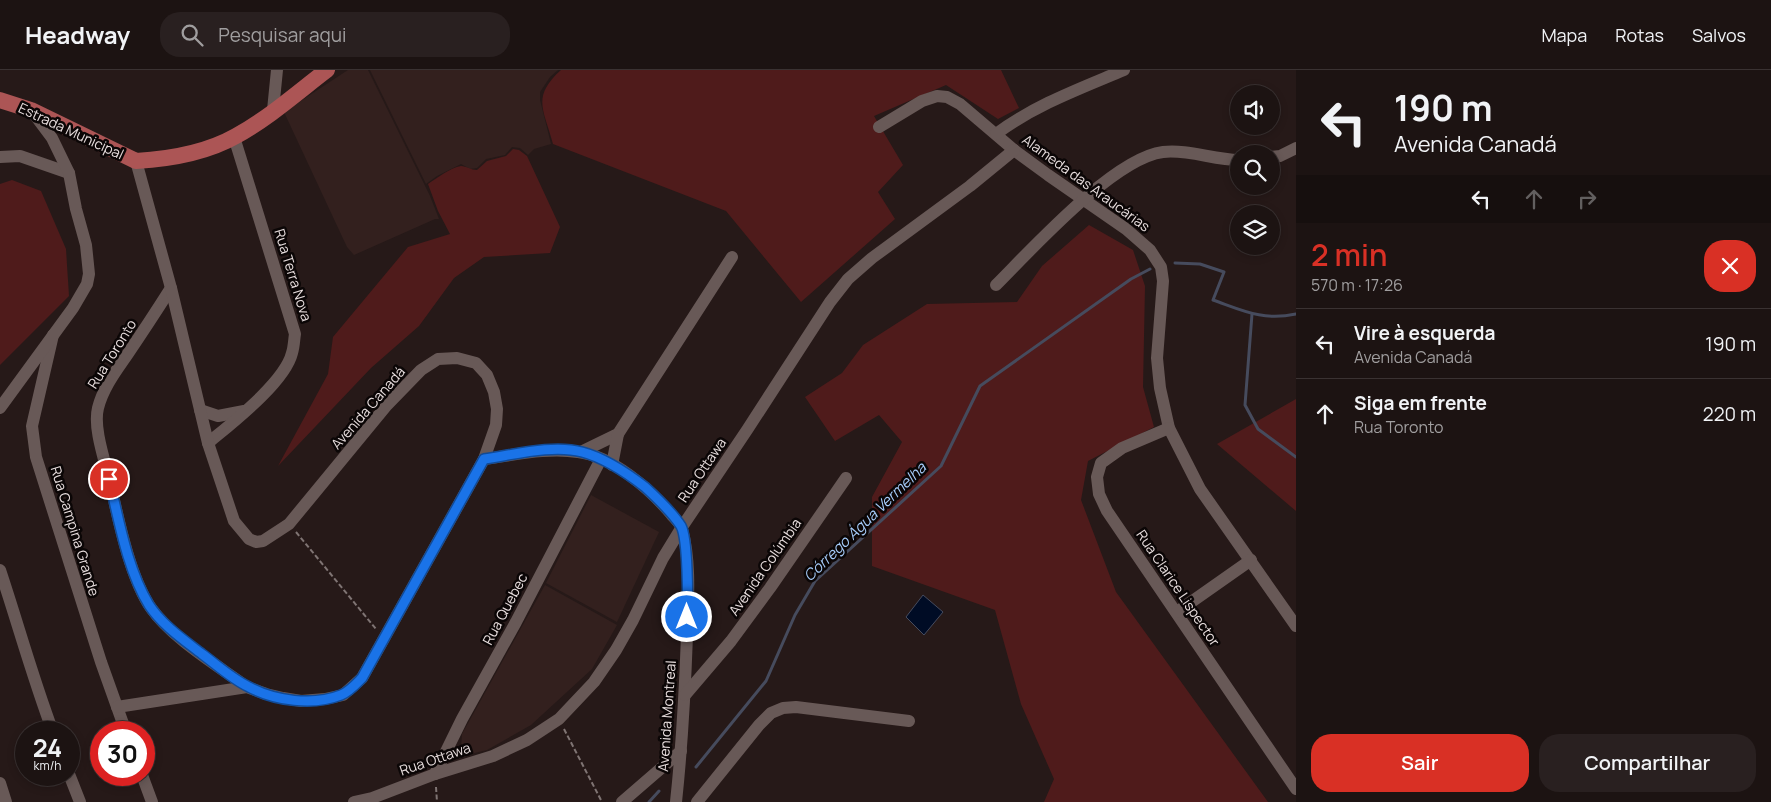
<!DOCTYPE html>
<html lang="pt">
<meta charset="utf-8">
<style>
:root{--surface:#1c1312;--page:#292020;--text:#f1f3f6;--muted:#a09e9f;--line:#3a3232;--accent:#d93025}
body{margin:0;font-family:Manrope,sans-serif;background:var(--page);color:var(--text);height:100vh;display:flex;flex-direction:column;font-size:19px;white-space:nowrap}
*{box-sizing:border-box;margin:0}
p{font-size:16px;color:var(--muted)}
.icon{flex:none;width:28px;height:28px;fill:none;stroke:currentColor;stroke-width:2;stroke-linecap:round;stroke-linejoin:round}
.map{position:relative;flex:1;overflow:hidden}
.sheet{display:flex;flex-direction:column;background:var(--surface);width:475px}
.sheet>*{flex:none}
.guide{background:#1c1312;color:var(--text);overflow:hidden}
.controls{position:absolute;left:1230px;top:15px;display:grid;gap:10px}
.controls a{display:grid;place-items:center;width:50px;height:50px;border-radius:50%;background:var(--surface);box-shadow:0 2px 8px #0003,0 0 0 1px var(--line);font-size:25px}
.speed{position:absolute;left:15px;top:651px;display:flex;gap:10px;font-size:25px;font-weight:700;text-align:center}
.speed>*{display:grid;place-content:center;width:65px;height:65px;border-radius:50%;background:var(--surface);box-shadow:0 2px 8px #0003,0 0 0 1px var(--line);line-height:1}
.speed small{font-size:12px;font-weight:400}
.speed .limit{border:8px solid #d22;background:#fff;color:#111}
.pin{position:absolute;display:grid;place-items:center;width:42px;height:42px;color:#fff;margin:-21px;border:2px solid #fff;border-radius:50%;box-shadow:0 1px 5px #0007}
.me{position:absolute;width:55px;margin:-28px;rotate:0deg;stroke-linejoin:round;filter:drop-shadow(0 0 4px #0008)}
.turn{display:flex;align-items:center;gap:18px;height:105px;padding:0 15px;font-size:22px}
.turn .icon{width:65px;height:65px;stroke-width:2.5}
.turn b{display:block;font-size:35px;line-height:42px}
.lanes{display:flex;align-items:center;height:48px;padding:0 15px;background:#0003;justify-content:center;gap:25px;direction:ltr}
.lanes .off{opacity:.35}
.round{display:grid;place-items:center;flex:none;width:52px;height:52px;border-radius:20px;background:var(--page)}
.summary{display:flex;align-items:center;justify-content:space-between;height:85px;padding:0 15px}
h1{font-size:30px;font-weight:600;line-height:38px;color:var(--accent)}
.action{display:flex;gap:10px;margin-top:auto;padding:10px 15px}
.action a{flex:1;height:58px;border-radius:20px;background:var(--accent);color:#fff;font-size:20px;font-weight:600;line-height:58px;text-align:center}
.action a+a{background:var(--page);color:var(--text)}
ul{padding:0;list-style:none}
li{display:flex;align-items:center;gap:15px;height:70px;padding:0 15px;border-top:1px solid var(--line)}
li div{flex:1}
li b{display:block;font-size:19px}
li em{font-style:normal}
header{display:flex;align-items:center;gap:30px;box-sizing:border-box;height:70px;padding:0 25px;background:var(--surface);border-bottom:1px solid var(--line)}
header strong{font-size:24px}
nav{display:flex;gap:28px;margin-inline-start:auto;font-size:18px}
.search{width:350px;height:45px;background:var(--page);display:flex;align-items:center;gap:12px;box-sizing:border-box;padding:0 18px;border-radius:20px;color:var(--muted);font-size:19px}
main{display:flex;flex:1;min-height:0}
.map>svg:first-child{display:block}
.built{fill:#33201e}
.green{fill:#4f1b1b}
.water{fill:#000c25;stroke:#464b5d}
.lines{fill:none;stroke-linecap:round;stroke-linejoin:round}
.stream{stroke:#464b5d;stroke-width:3}
.path{stroke:#7f7473;stroke-width:2;stroke-dasharray:5 2.5;stroke-linecap:butt}
.minor{stroke:#685957;stroke-width:12}
.major{stroke:#ac5555;stroke-width:16}
.route-casing{stroke:#114b97;stroke-width:12}
.route{stroke:#1a73e8;stroke-width:9}
.labels{text-anchor:middle;stroke-width:5;stroke-linejoin:round;paint-order:stroke}
.street-label{font-size:14px;fill:#e9dfdf;stroke:#0b0606}
.water-label{font-size:15px;font-style:italic;fill:#a6ccfa;stroke:#0b0606}
</style>
<header>
<strong>Headway</strong>
<div class="search"><svg class="icon" aria-label="search" viewBox="0 0 24 24"><circle cx="10" cy="10" r="6"/><path d="M15 15l6 6"/></svg>Pesquisar aqui</div>
<nav><a>Mapa</a><a>Rotas</a><a>Salvos</a></nav>
</header>
<main>
<div class="map">
<svg width="1296" height="732" viewBox="0 0 1296 732">
<rect width="100%" height="100%" fill="#261918"/>
<!-- built -->
<g class="built">
<path d="M348,0H368L430,126L439,149H435L354,185L347,177L284,42Z"/>
<path d="M370,0H558L550,7L540,22V30L551,74L534,79L528,85L520,78L512,77L505,85L486,89L477,98L470,99L461,94L437,106L426,114Z"/>
<path d="M591,425L659,462L617,552L546,513Z"/>
<path d="M545,515L617,555L592,599L531,655L487,680L470,684L461,679L462,664Z"/>
</g>
<!-- green -->
<g class="green">
<path d="M561,0H1001L1019,38L998,49L946,15L874,46L903,95L878,122L895,149L801,232L726,141L553,74C544,40 531,27 561,0Z"/>
<path d="M513,79L519,80L527,86L560,157L550,183L484,187L454,208L419,256L371,298L278,396L328,304L333,267L408,177L450,164L438,141L428,114C437,108 450,98 461,96C466,96 471,100 477,100L487,91L506,86Z"/>
<path d="M12,110L41,121L66,179L69,226L0,295V114Z"/>
<path d="M1089,155L1133,180L1145,216L1143,317L1154,357L1088,391L1081,430L1116,522L1268,732H1044L1054,709L1021,634L995,540L872,496V427L902,372L879,345L835,371L805,327L842,303L863,275L927,234L1017,232L1042,196Z"/>
<path d="M1296,329V441L1217,374Z"/>
</g>
<!-- water -->
<path class="water" d="M923,525L943,542L924,565L906,547Z"/>
<g class="lines">
<!-- stream -->
<g class="stream">
<path d="M1175,193L1200,194L1224,202L1213,230C1244,241 1263,251 1296,244"/>
<path d="M1252,244L1245,335L1258,359L1296,387"/>
<path d="M696,697L766,611L795,545L815,511L941,396L980,316L1131,209L1150,199"/>
<path d="M649,732L659,721"/>
</g>
<!-- path -->
<g class="path">
<path d="M296,462L376,559"/>
<path d="M564,659L602,732"/>
<path d="M436,717L437,732"/>
</g>
<!-- minor -->
<g class="minor">
<path d="M273,40L277,0"/>
<path d="M879,57L922,31L937,26L947,27L960,34L1014,80L1048,105L1126,159L1150,180L1161,197L1163,211L1157,288L1160,318L1169,358L1200,419L1296,556"/>
<path d="M996,64C1035,35 1079,19 1124,0"/>
<path d="M0,87L20,86L69,103"/>
<path d="M1271,87L1280,86L1296,78"/>
<path d="M996,215C1032,179 1114,88 1163,82C1188,79 1214,90 1239,90"/>
<path d="M171,218C157,240 142,263 127,285C116,301 103,318 98,338C93,358 105,391 110,412C118,448 130,508 151,538C172,568 217,595 247,617"/>
<path d="M53,265L32,356L36,387L101,592L126,662"/>
<path d="M0,338L73,238L87,214L89,204L86,175L76,139L69,103L52,68L31,40"/>
<path d="M200,340L218,346L244,341"/>
<path d="M1169,358L1122,378L1101,393L1097,407L1099,424L1107,441L1296,719"/>
<path d="M208,373C232,353 285,312 292,283C294,277 294,270 295,264L234,67"/>
<path d="M581,382L618,364L732,187"/>
<path d="M484,389C515,385 547,377 578,382C612,386 650,419 671,444C675,449 681,454 682,459C691,491 688,532 687,565C685,621 682,676 676,732"/>
<path d="M612,395L618,364"/>
<path d="M0,500C18,554 33,609 53,662"/>
<path d="M1177,542L1251,490"/>
<path d="M685,625L731,571L770,518L846,408"/>
<path d="M117,637L247,617L266,624L283,628L301,631L325,629L343,625L362,608L484,389L496,355L497,339L494,322L487,305L476,293L457,288L438,289L421,300L387,335L289,454L263,471L256,472L249,469L234,451L208,373L171,218L136,91"/>
<path d="M69,704L80,732"/>
<path d="M435,704L462,649L516,552L601,389"/>
<path d="M142,705L152,732"/>
<path d="M0,713L6,732"/>
<path d="M354,732L372,728L435,704L493,686L527,670L559,649L594,612L616,580L633,550L663,488L682,457L747,360L830,232L848,209L872,188L970,116L1014,80"/>
<path d="M622,732L681,681"/>
<path d="M697,732L759,655L771,643L783,638L796,637L909,651"/>
</g>
<!-- major -->
<path class="major" d="M0,30L31,40L136,91C170,89 206,83 236,66C269,48 298,22 327,0"/>
</g>
<g class="lines">
<!-- route casing -->
<g class="route-casing">
<path id="route" d="M109,409C119,450 127,499 149,535C162,555 184,570 202,584C217,595 232,609 249,617C275,631 313,636 341,625C349,622 356,614 362,608L484,389C513,385 553,374 582,382C605,388 627,403 645,417C657,428 672,442 681,456C688,469 688,530 687,547"/>
</g>
<!-- route -->
<use href="#route" class="route"/>
</g>
<g class="labels">
<!-- street labels -->
<g class="street-label">
<text transform="translate(71 61) rotate(25)" y="5">Estrada Municipal</text>
<text transform="translate(1086 113) rotate(36)" y="5">Alameda das Araucárias</text>
<text transform="translate(293 205) rotate(73)" y="5">Rua Terra Nova</text>
<text transform="translate(112 284) rotate(-58)" y="5">Rua Toronto</text>
<text transform="translate(368 338) rotate(-49)" y="5">Avenida Canadá</text>
<text transform="translate(702 400) rotate(-56)" y="5">Rua Ottawa</text>
<text transform="translate(75 461) rotate(73)" y="5">Rua Campina Grande</text>
<text transform="translate(765 497) rotate(-55)" y="5">Avenida Colúmbia</text>
<text transform="translate(1178 518) rotate(56)" y="5">Rua Clarice Lispector</text>
<text transform="translate(505 539) rotate(-62)" y="5">Rua Quebec</text>
<text transform="translate(667 646) rotate(-86)" y="5">Avenida Montreal</text>
<text transform="translate(435 689) rotate(-19)" y="5">Rua Ottawa</text>
</g>
<!-- water labels -->
<g class="water-label">
<text transform="translate(865 452) rotate(-44)" y="5">Córrego Água Vermelha</text>
</g>
</g>
</svg>
<div class="controls">
<a><svg class="icon" aria-label="sound" viewBox="0 0 24 24"><path d="M4 9h4l5-4v14l-5-4H4zM17 9q2 3 0 6"/></svg></a>
<a><svg class="icon" aria-label="search" viewBox="0 0 24 24"><circle cx="10" cy="10" r="6"/><path d="M15 15l6 6"/></svg></a>
<a><svg class="icon" aria-label="layers" viewBox="0 0 24 24"><path d="M12 4l9 5-9 5-9-5zM3 14l9 5 9-5"/></svg></a>
</div>
<div class="speed"><div>24<small>km/h</small></div><div class="limit">30</div></div>
<div class="pin" style="left:109px;top:409px;background:#d93025"><svg class="icon" aria-label="arrive" viewBox="0 0 24 24"><path d="M6 21V4h12l-3 4 3 4H6"/></svg></div>
<svg class="me" style="left:687px;top:547px" viewBox="-20 -20 40 40"><circle r="17" fill="#1a73e8" stroke="#fff" stroke-width="3"/><path d="M0-11L8 9 0 5-8 9z" fill="#fff"/></svg>
</div>
<section class="sheet">
<div class="guide">
<div class="turn"><svg class="icon" aria-label="left" viewBox="0 0 24 24"><path d="M17 20v-9H6M10 6l-5 5 5 5"/></svg><div><b>190 m</b>Avenida Canadá</div></div>
<div class="lanes"><svg class="icon" aria-label="left" viewBox="0 0 24 24"><path d="M17 20v-9H6M10 6l-5 5 5 5"/></svg><svg class="icon off" aria-label="ahead" viewBox="0 0 24 24"><path d="M12 20V5M6 11l6-6 6 6"/></svg><svg class="icon off" aria-label="right" viewBox="0 0 24 24"><path d="M7 20v-9h11M14 6l5 5-5 5"/></svg></div>
</div>
<div class="summary"><div><h1>2 min</h1><p>570 m · 17:26</p></div><a class="round" style="background:#d93025;color:#fff"><svg class="icon" aria-label="close" viewBox="0 0 24 24"><path d="M6 6l12 12M18 6L6 18"/></svg></a></div>
<ul>
<li><svg class="icon" aria-label="left" viewBox="0 0 24 24"><path d="M17 20v-9H6M10 6l-5 5 5 5"/></svg><div><b>Vire à esquerda</b><p>Avenida Canadá</p></div><em>190 m</em></li>
<li><svg class="icon" aria-label="ahead" viewBox="0 0 24 24"><path d="M12 20V5M6 11l6-6 6 6"/></svg><div><b>Siga em frente</b><p>Rua Toronto</p></div><em>220 m</em></li>
</ul>
<div class="action"><a>Sair</a><a>Compartilhar</a></div>
</section>
</main>
